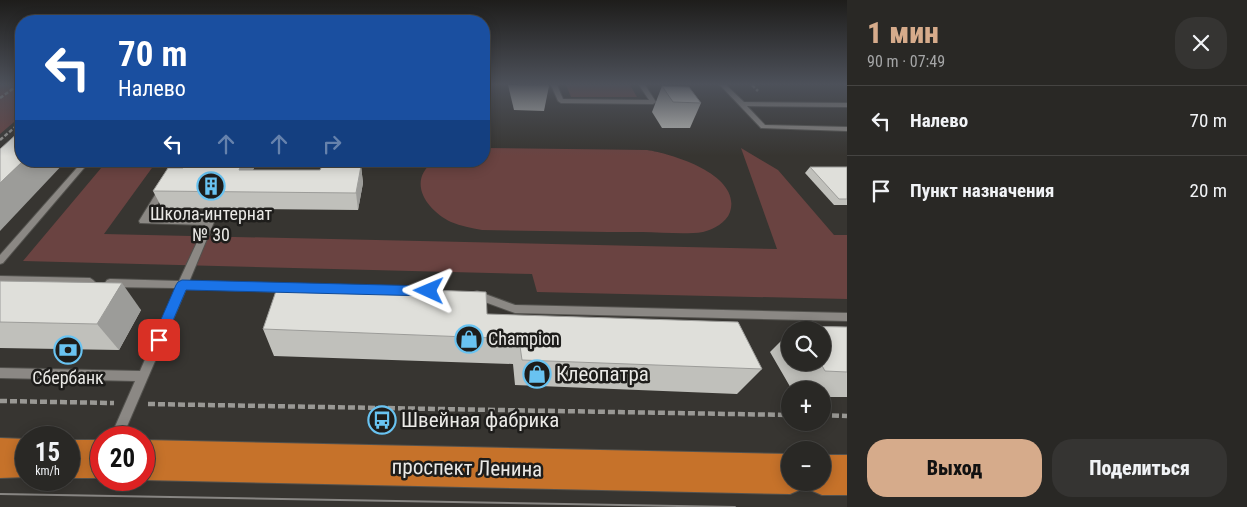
<!DOCTYPE html>
<html lang="ru">
<meta charset="utf-8">
<style>
:root{--surface:#292825;--page:#353432;--text:#f1f3f6;--muted:#a5a6a7;--line:#454442;--accent:#d6ab8b}
body{margin:0;font-family:"Roboto Condensed",sans-serif;background:var(--page);color:var(--text);height:100vh;display:flex;flex-direction:column;font-size:19px;white-space:nowrap}
*{box-sizing:border-box;margin:0}
p{font-size:16px;color:var(--muted)}
.icon{flex:none;width:28px;height:28px;fill:none;stroke:currentColor;stroke-width:2;stroke-linecap:round;stroke-linejoin:round}
.map{position:relative;flex:1;overflow:hidden}
.panel{display:flex;flex-direction:column;background:var(--surface);width:400px}
.panel>*{flex:none}
.banner{position:absolute;left:15px;top:15px;width:475px;height:152px;border-radius:20px;box-shadow:0 2px 12px #0003,0 0 0 1px var(--line);background:#1a4fa0;color:#fff;overflow:hidden}
.controls{position:absolute;left:781px;top:321px;display:grid;gap:10px}
.controls a{display:grid;place-items:center;width:50px;height:50px;border-radius:50%;background:var(--surface);box-shadow:0 2px 12px #0003,0 0 0 1px var(--line);font-size:25px}
.speed{position:absolute;left:15px;top:426px;display:flex;gap:10px;font-size:25px;font-weight:700;text-align:center}
.speed>*{display:grid;place-content:center;width:65px;height:65px;border-radius:50%;background:var(--surface);box-shadow:0 2px 12px #0003,0 0 0 1px var(--line);line-height:1}
.speed small{font-size:12px;font-weight:400}
.speed .limit{border:8px solid #d22;background:#fff;color:#111}
.pin{position:absolute;display:grid;place-items:center;width:42px;height:42px;color:#fff;margin:-21px;border-radius:10px;box-shadow:0 2px 8px #0006}
.me{position:absolute;width:55px;margin:-28px;rotate:271deg;stroke-linejoin:round;filter:drop-shadow(0 0 4px #0008)}
.turn{display:flex;align-items:center;gap:18px;height:105px;padding:0 20px;font-size:22px}
.turn .icon{width:65px;height:65px;stroke-width:2.5}
.turn b{display:block;font-size:35px;line-height:42px}
.lanes{display:flex;align-items:center;height:48px;padding:0 20px;background:#0003;justify-content:center;gap:25px;direction:ltr}
.lanes .off{opacity:.35}
.round{display:grid;place-items:center;flex:none;width:52px;height:52px;border-radius:20px;background:var(--page)}
.headline{display:flex;align-items:center;justify-content:space-between;height:85px;padding:0 20px}
h1{font-size:30px;font-weight:800;line-height:38px;color:var(--accent)}
.cta{display:flex;gap:10px;margin-top:auto;padding:10px 20px}
.cta a{flex:1;height:58px;border-radius:20px;background:var(--accent);color:#111;font-size:20px;font-weight:800;line-height:58px;text-align:center}
.cta a+a{background:var(--page);color:var(--text)}
ul{padding:0;list-style:none}
li{display:flex;align-items:center;gap:15px;height:70px;padding:0 20px;border-top:1px solid var(--line)}
li div{flex:1}
li b{display:block;font-size:19px}
li em{font-style:normal}
main{display:flex;flex:1;min-height:0}
.map>svg:first-child{display:block}
.green{fill:#6a4341}
.lines{fill:none;stroke-linecap:round;stroke-linejoin:round}
.service-casing{stroke:#53524e;stroke-width:2}
.trunk-casing{stroke:#53524e;stroke-width:2}
.path-far1{stroke:#999894;stroke-width:2.5;stroke-dasharray:4 2;stroke-linecap:butt}
.path{stroke:#999894;stroke-width:4.5;stroke-dasharray:7 3;stroke-linecap:butt}
.service{fill:#8b8884;fill-rule:evenodd}
.trunk{fill:#c6722a;fill-rule:evenodd}
.tram{stroke:#888683;stroke-width:2}
.wall{fill:#c0c0bb}
.shaded-wall{fill:#9c9c99}
.building{fill:#dfdfda;stroke:#9c9c99}
.route{fill:#1a73e8;stroke:#114b97}
.labels{text-anchor:middle;stroke-width:5;stroke-linejoin:round;paint-order:stroke}
.poi-label{font-size:18px;fill:#eae9e6;stroke:#1e1d1b}
.near-poi-label{font-size:21px;fill:#eae9e6;stroke:#1e1d1b;text-anchor:start}
.near-street-label{font-size:21px;fill:#eae9e6;stroke:#1e1d1b}
</style>
<main>
<div class="map">
<svg width="847" height="507" viewBox="0 0 847 507">
<rect width="100%" height="100%" fill="#373531"/>
<!-- green -->
<g class="green">
<path d="M0,85H21V116L0,134Z"/>
<path d="M566,85H630L637,97H571Z"/>
<path d="M484,148L647,150C673,154 742,175 730,212C726,223 714,229 703,232C684,235 661,232 642,232C589,232 535,231 482,230C471,228 461,226 451,222C427,210 406,182 434,161H484Z"/>
<path d="M741,148L778,170L834,235H847V299L537,292L532,274L23,261L107,161H157L104,234L777,249Z"/>
</g>
<g class="lines">
<!-- service casing -->
<g class="service-casing">
<g id="service">
<path d="M551,85H557L563,99L649,100L639,85H645L656,102L653,104L561,103L558,101Z"/>
<path d="M720,85H726L744,102L847,103V107L747,106L765,125L847,127V131L761,128Z"/>
<path d="M83,161H90L3,263L0,264V255Z"/>
<path d="M177,161H184L173,180H167L166,178Z"/>
<path d="M160,187H166L167,189L149,218L210,219L214,222L189,282L287,284L290,285L292,288L290,291L287,292L186,289L122,438H110L135,381L0,378V368L140,371L176,288L110,287L107,286L105,283L107,280L110,279L179,281L205,225L140,223L139,221Z"/>
<path d="M0,276L90,278L93,280L95,282L93,284L90,286L0,284Z"/>
<path d="M477,291L515,305L847,313V321L515,313L474,298L472,295L474,292Z"/>
</g>
</g>
<!-- trunk casing -->
<g class="trunk-casing">
<g id="trunk">
<path d="M0,438L26,439V477L0,478Z"/>
<rect x="69" y="440" width="32" height="38"/>
<path d="M144,440L790,454V482H822V455H847V495H822L808,489L806,484L804,488L790,494L144,480Z"/>
</g>
</g>
<!-- path-far1 -->
<g class="path-far1">
<path d="M752,85L758,91"/>
<path d="M0,98L18,85"/>
<path d="M0,140L21,122"/>
</g>
<!-- path -->
<g class="path">
<path d="M0,401L114,403"/>
<path d="M148,404L790,415"/>
<path d="M822,415L847,416"/>
</g>
<!-- service -->
<use href="#service" class="service"/>
<!-- trunk -->
<use href="#trunk" class="trunk"/>
<!-- tram -->
<path class="tram" d="M0,494L735,507"/>
</g>
<!-- wall -->
<g class="wall">
<path d="M508,85H548L549,86L544,111L514,110Z"/>
<path d="M662,86L701,103L690,128H662L652,112Z"/>
<path d="M187,161H257L253,170H320L361,166L363,183L358,210L162,208L153,191L183,168Z"/>
<path d="M810,167H847V205H834L805,173Z"/>
<path d="M0,281L141,310L119,350L0,348Z"/>
<path d="M487,314L762,369L737,394L515,385L513,364L274,356L263,329Z"/>
<path d="M796,326L847,327V397H822V390H792L770,352L790,332V362H822V330H792Z"/>
</g>
<!-- shaded-wall -->
<g class="shaded-wall">
<path d="M23,161H66L0,231V183Z"/>
<path d="M243,161H257L245,187L239,170Z"/>
<path d="M361,166L363,183L358,210L356,193Z"/>
<path d="M122,283L141,310L119,350L97,324Z"/>
</g>
<!-- building -->
<g class="building">
<path d="M517,85H548L549,86Z"/>
<path d="M662,86L689,87L701,103L673,102Z"/>
<path d="M21,130V161H23L0,183V149Z"/>
<path d="M187,161H243L239,170H320L322,166H361L356,193L153,191L168,168H183Z"/>
<path d="M810,167H847V199H839Z"/>
<path d="M0,281L122,283L97,324L0,322Z"/>
<path d="M278,285L486,292L487,314L738,322L762,369L522,360L519,339L263,329Z"/>
<path d="M796,326L847,327V372L825,371L820,362H822V330H799Z"/>
</g>
<!-- sky -->
<linearGradient id="sky" x2="0" y2="1"><stop stop-color="#1e1d1b"/><stop offset="0.54" stop-color="#4d515a"/><stop offset="1" stop-color="#4d515a" stop-opacity="0"/></linearGradient>
<rect width="847" height="156" fill="url(#sky)"/>
<!-- route -->
<path class="route" d="M182,280L429,286L433,288L435,291L433,294L429,296L186,290L163,344L159,345L154,344L152,340L176,285L178,282Z"/>
<!-- icons -->
<defs>
<g id="building-ring" transform="scale(1.4375)"><circle r="9.5" fill="#1e1d1b" stroke="#69c3f1" stroke-width="1.5"/><path d="M-4-6H4V6H1V3H-1V6H-4ZM-2.5-4.3h1.7v1.8h-1.7ZM.8-4.3h1.7v1.8H.8ZM-2.5-1h1.7V.8h-1.7ZM.8-1h1.7V.8H.8Z" fill="#69c3f1"/></g>
<g id="shop-ring" transform="scale(1.4375)"><circle r="9.5" fill="#1e1d1b" stroke="#69c3f1" stroke-width="1.5"/><path d="M-5-2.5h2.3a2.7 3.5 0 0 1 5.4 0H5L5.5 6h-11ZM-1.5-2.5h3a1.5 2.3 0 0 0-3 0Z" fill="#69c3f1"/></g>
<g id="bank-ring" transform="scale(1.4375)"><circle r="9.5" fill="#1e1d1b" stroke="#69c3f1" stroke-width="1.5"/><path d="M-6-4H6V4H-6ZM0-2.3a2.3 2.3 0 1 0 0 4.6a2.3 2.3 0 1 0 0-4.6Z" fill="#69c3f1"/></g>
<g id="bus-ring" transform="scale(1.4375)"><circle r="9.5" fill="#1e1d1b" stroke="#69c3f1" stroke-width="1.5"/><path d="M-5-6H5V4H4V6H2V4H-2V6H-4V4H-5ZM-3.5-4V0h7V-4ZM-3.5 1.2v1.5H-2V1.2ZM2 1.2v1.5H3.5V1.2Z" fill="#69c3f1"/></g>
</defs>
<g fill-rule="evenodd">
<use href="#building-ring" x="211" y="186"/>
<use href="#shop-ring" x="469" y="339"/>
<use href="#bank-ring" x="68" y="350"/>
<use href="#shop-ring" x="537" y="374"/>
<use href="#bus-ring" x="382" y="420"/>
</g>
<g class="labels">
<!-- poi labels -->
<g class="poi-label">
<text x="211" y="220">Школа-интернат<tspan x="211" dy="21">№ 30</tspan></text>
<text x="488" y="345" text-anchor="start">Champion</text>
<text x="68" y="384">Сбербанк</text>
</g>
<!-- near-poi labels -->
<g class="near-poi-label">
<text x="556" y="381">Клеопатра</text>
<text x="401" y="427">Швейная фабрика</text>
</g>
<!-- near-street labels -->
<g class="near-street-label">
<text transform="translate(467 468) rotate(1)" y="7">проспект Ленина</text>
</g>
</g>
</svg>
<div class="controls">
<a><svg class="icon" aria-label="search" viewBox="0 0 24 24"><circle cx="10" cy="10" r="6"/><path d="M15 15l6 6"/></svg></a>
<a>+</a>
<a>−</a>
</div>
<div class="speed"><div>15<small>km/h</small></div><div class="limit">20</div></div>
<div class="pin" style="left:159px;top:340px;background:#d93025"><svg class="icon" aria-label="arrive" viewBox="0 0 24 24"><path d="M6 21V4h12l-3 4 3 4H6"/></svg></div>
<svg class="me" style="left:429px;top:291px" viewBox="-20 -20 40 40"><path d="M0-17L14 15 0 8-14 15z" fill="#1a73e8" stroke="#fff" stroke-width="4"/></svg>
<div class="banner">
<div class="turn"><svg class="icon" aria-label="left" viewBox="0 0 24 24"><path d="M17 20v-9H6M10 6l-5 5 5 5"/></svg><div><b>70 m</b>Налево</div></div>
<div class="lanes"><svg class="icon" aria-label="left" viewBox="0 0 24 24"><path d="M17 20v-9H6M10 6l-5 5 5 5"/></svg><svg class="icon off" aria-label="ahead" viewBox="0 0 24 24"><path d="M12 20V5M6 11l6-6 6 6"/></svg><svg class="icon off" aria-label="ahead" viewBox="0 0 24 24"><path d="M12 20V5M6 11l6-6 6 6"/></svg><svg class="icon off" aria-label="right" viewBox="0 0 24 24"><path d="M7 20v-9h11M14 6l5 5-5 5"/></svg></div>
</div>
</div>
<section class="panel">
<div class="headline"><div><h1>1 мин</h1><p>90 m · 07:49</p></div><a class="round"><svg class="icon" aria-label="close" viewBox="0 0 24 24"><path d="M6 6l12 12M18 6L6 18"/></svg></a></div>
<ul>
<li><svg class="icon" aria-label="left" viewBox="0 0 24 24"><path d="M17 20v-9H6M10 6l-5 5 5 5"/></svg><div><b>Налево</b></div><em>70 m</em></li>
<li><svg class="icon" aria-label="arrive" viewBox="0 0 24 24"><path d="M6 21V4h12l-3 4 3 4H6"/></svg><div><b>Пункт назначения</b></div><em>20 m</em></li>
</ul>
<div class="cta"><a>Выход</a><a>Поделиться</a></div>
</section>
</main>
